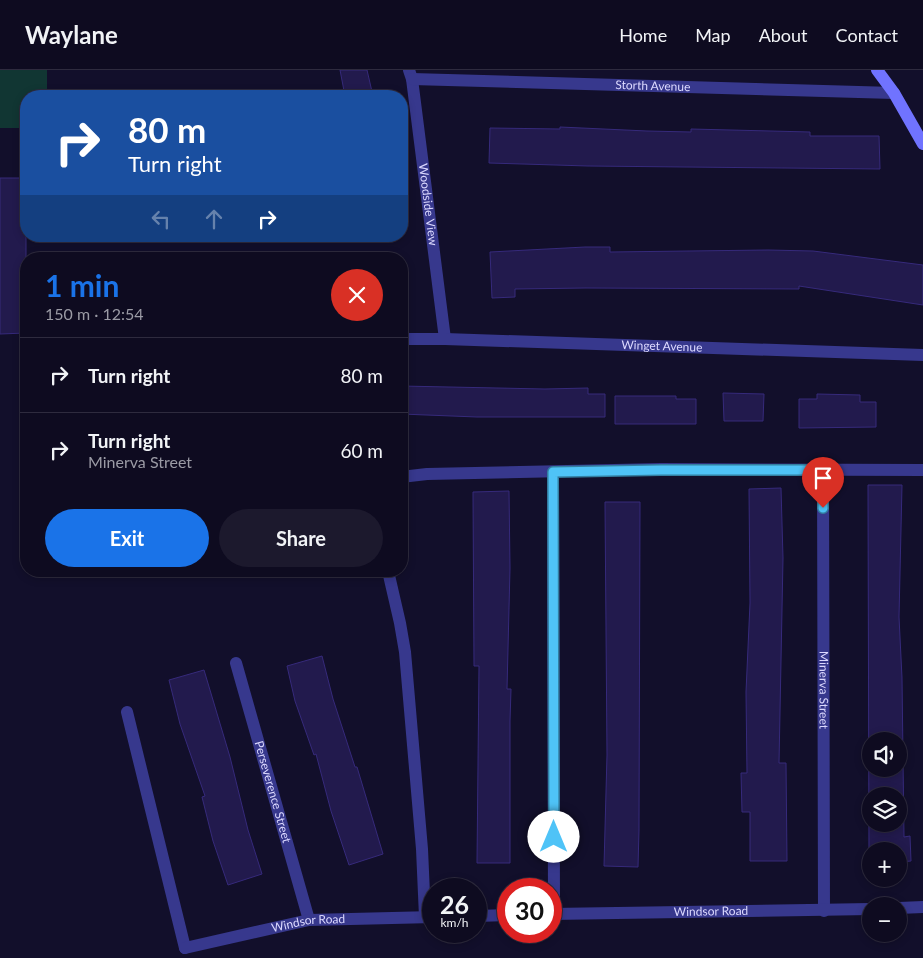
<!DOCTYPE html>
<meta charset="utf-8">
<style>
:root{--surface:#0e0b20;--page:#1c192d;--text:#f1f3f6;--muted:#9b9ba5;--line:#2e2b3e;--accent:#1a73e8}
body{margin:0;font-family:Lato,sans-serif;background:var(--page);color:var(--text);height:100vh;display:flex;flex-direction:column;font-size:19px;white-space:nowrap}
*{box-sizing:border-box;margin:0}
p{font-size:16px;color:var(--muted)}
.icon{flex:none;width:28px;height:28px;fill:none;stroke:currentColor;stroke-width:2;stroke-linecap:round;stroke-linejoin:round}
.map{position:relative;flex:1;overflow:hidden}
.panel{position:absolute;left:20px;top:182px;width:388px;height:325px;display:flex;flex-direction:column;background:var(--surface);border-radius:20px;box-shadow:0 2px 8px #0003,0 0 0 1px var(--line)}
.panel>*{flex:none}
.hud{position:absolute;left:20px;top:20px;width:388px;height:152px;border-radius:20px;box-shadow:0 2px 8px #0003,0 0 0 1px var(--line);background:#1a4fa0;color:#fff;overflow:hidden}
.tools{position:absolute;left:862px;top:662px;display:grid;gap:10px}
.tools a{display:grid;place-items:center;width:45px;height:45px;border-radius:50%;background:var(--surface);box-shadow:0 2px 8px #0003,0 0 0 1px var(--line);font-size:25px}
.speed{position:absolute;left:422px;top:808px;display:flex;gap:10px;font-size:25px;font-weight:700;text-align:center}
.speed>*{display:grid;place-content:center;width:65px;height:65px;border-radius:50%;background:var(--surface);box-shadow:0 2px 8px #0003,0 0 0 1px var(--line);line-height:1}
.speed small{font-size:12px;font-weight:400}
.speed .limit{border:8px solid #d22;background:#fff;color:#111}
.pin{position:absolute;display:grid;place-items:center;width:42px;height:42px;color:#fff;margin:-51px -21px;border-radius:50% 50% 50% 0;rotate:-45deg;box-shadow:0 0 5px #0007}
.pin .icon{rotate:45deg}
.me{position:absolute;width:55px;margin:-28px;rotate:0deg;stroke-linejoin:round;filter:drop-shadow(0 0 4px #0008)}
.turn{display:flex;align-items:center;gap:18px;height:105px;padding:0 25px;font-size:22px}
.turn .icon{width:65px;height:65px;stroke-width:2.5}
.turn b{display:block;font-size:35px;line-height:42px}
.lanes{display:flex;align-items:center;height:48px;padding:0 25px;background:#0003;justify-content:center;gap:25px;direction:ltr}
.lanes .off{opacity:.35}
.round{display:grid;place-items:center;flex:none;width:52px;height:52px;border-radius:26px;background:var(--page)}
.summary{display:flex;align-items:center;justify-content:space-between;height:85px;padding:0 25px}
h1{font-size:30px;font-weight:700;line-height:38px;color:var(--accent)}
.button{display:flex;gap:10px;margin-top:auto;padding:10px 25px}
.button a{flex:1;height:58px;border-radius:30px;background:var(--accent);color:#fff;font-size:20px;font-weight:700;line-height:58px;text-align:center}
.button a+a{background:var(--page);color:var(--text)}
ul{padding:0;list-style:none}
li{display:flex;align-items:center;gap:15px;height:75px;padding:0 25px;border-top:1px solid var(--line)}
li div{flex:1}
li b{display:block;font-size:19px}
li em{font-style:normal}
header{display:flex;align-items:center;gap:30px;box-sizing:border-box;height:70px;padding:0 25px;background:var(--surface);border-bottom:1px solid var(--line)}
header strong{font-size:24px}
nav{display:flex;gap:28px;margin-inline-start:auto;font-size:18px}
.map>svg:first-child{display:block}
.green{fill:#113633}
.building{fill:#221a4d;stroke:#362a7b;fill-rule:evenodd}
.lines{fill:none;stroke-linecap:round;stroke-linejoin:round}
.lane{stroke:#37388d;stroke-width:12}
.street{stroke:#37388d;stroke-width:12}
.secondary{stroke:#7073ff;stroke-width:12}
.route-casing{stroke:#337fa1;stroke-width:12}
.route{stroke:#4fc3f7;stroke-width:9}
.labels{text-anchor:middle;stroke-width:4;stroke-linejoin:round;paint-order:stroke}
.street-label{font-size:12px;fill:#dcd9ff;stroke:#120f2b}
</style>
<header>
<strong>Waylane</strong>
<nav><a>Home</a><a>Map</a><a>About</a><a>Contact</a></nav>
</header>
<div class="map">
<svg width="923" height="888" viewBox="0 0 923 888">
<rect width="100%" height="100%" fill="#120f2b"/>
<!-- green -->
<path class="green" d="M0,0H47V26H26V58H0Z"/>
<!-- building -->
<g class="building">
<path d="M340,0H367L373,26H345Z"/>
<path d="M560,57L647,61L691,62V59L810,62V66H879L880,99L588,96L489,93L490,58L560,59Z"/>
<path d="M0,108H23V125H26V263L0,264Z"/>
<path d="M585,177H610V182L768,180L813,181L923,195V235L799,216V219L585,218L515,219V227L492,228L490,182Z"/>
<path d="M401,316L545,319L588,318V324H605V347H477L401,344Z"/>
<path d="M723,323L764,324L763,351H724Z"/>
<path d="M817,324L860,325V332H876V357L799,358V329H817Z"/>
<path d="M615,326H676V329H696V354H615Z"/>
<path d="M868,415H902L899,547L902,608L904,767L910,766L911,791L899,792V781H871V793H869ZM871,671H899V699H871ZM871,726H899V754H871Z"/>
<path d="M781,418L783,488L779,693H786L787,791H750V742H742L741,703H747L746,622L750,533L749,419Z"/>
<path d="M509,421L510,498L507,619H511L510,651V793H477L479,596H474L473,422Z"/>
<path d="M605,432H640L639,760L638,797L604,796L607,685Z"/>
<path d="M322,586L333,629L355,697H357L383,784L349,795L331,741L316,684L314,685L295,631L287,596Z"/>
<path d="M204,600L230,687L248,760L262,804L228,815L213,771L202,727L205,726L180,654L169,610Z"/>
</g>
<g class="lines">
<!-- lane -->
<g class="lane">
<path d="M401,407L427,404L661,399L923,400"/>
<path d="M388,501L400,553L405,582L422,779L425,847"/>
<path d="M127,642L185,878"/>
</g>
<!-- street -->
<g class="street">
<path id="s1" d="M409,0L412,9L445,269"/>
<path id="s2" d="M412,9L894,23"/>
<path id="s3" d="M401,269H445L923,285"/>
<path id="s4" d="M823,400L824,841"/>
<path d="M553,402L554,844"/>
<path id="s5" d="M236,593L309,850"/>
<path d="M899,838L923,837"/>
<path id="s6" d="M551,844L871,839"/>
<path d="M476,846L509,845"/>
<path id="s7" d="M185,878L309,850L434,847"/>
</g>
<!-- secondary -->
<path class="secondary" d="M877,0L894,23L923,74"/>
</g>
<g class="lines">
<!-- route casing -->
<g class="route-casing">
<path id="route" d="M554,767L553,402L661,400H823V438"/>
</g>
<!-- route -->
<use href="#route" class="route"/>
</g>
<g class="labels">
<!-- street labels -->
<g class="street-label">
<text dy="4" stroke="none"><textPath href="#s2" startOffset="241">Storth Avenue</textPath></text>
<text dy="4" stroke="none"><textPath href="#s1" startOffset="136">Woodside View</textPath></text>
<text dy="4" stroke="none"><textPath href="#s3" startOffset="261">Winget Avenue</textPath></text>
<text dy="4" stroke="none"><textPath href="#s4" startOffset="220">Minerva Street</textPath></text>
<text dy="4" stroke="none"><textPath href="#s5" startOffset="134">Perseverence Street</textPath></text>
<text dy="4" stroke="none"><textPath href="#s6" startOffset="160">Windsor Road</textPath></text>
<text dy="4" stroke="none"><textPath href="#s7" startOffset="126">Windsor Road</textPath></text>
</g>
</g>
</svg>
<div class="tools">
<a><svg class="icon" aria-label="sound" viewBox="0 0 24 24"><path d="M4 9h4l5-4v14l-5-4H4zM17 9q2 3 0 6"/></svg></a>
<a><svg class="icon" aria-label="layers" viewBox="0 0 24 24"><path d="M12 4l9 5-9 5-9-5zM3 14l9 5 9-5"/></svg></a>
<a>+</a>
<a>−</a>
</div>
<div class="speed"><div>26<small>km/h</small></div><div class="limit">30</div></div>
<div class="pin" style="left:823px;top:438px;background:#d93025"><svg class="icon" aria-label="arrive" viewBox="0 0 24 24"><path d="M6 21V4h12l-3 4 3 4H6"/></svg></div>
<svg class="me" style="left:554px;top:767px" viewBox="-20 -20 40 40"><circle r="19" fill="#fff"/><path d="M0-13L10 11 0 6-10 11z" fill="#4fc3f7"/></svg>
<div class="hud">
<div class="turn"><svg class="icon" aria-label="right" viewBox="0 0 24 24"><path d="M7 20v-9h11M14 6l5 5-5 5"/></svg><div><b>80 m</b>Turn right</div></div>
<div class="lanes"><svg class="icon off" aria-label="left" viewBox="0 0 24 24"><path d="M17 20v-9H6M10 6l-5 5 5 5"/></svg><svg class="icon off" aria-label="ahead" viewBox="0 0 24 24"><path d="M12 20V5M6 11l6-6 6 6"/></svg><svg class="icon" aria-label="right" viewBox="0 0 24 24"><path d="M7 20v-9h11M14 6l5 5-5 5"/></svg></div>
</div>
<section class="panel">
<div class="summary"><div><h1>1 min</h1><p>150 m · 12:54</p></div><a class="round" style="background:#d93025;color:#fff"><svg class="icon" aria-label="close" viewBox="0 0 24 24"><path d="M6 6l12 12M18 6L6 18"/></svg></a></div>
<ul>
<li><svg class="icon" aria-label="right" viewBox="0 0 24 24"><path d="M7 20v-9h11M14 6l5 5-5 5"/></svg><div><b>Turn right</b></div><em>80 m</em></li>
<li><svg class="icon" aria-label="right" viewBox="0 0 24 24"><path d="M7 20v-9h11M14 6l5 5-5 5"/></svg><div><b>Turn right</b><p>Minerva Street</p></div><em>60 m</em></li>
</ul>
<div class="button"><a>Exit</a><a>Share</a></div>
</section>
</div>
